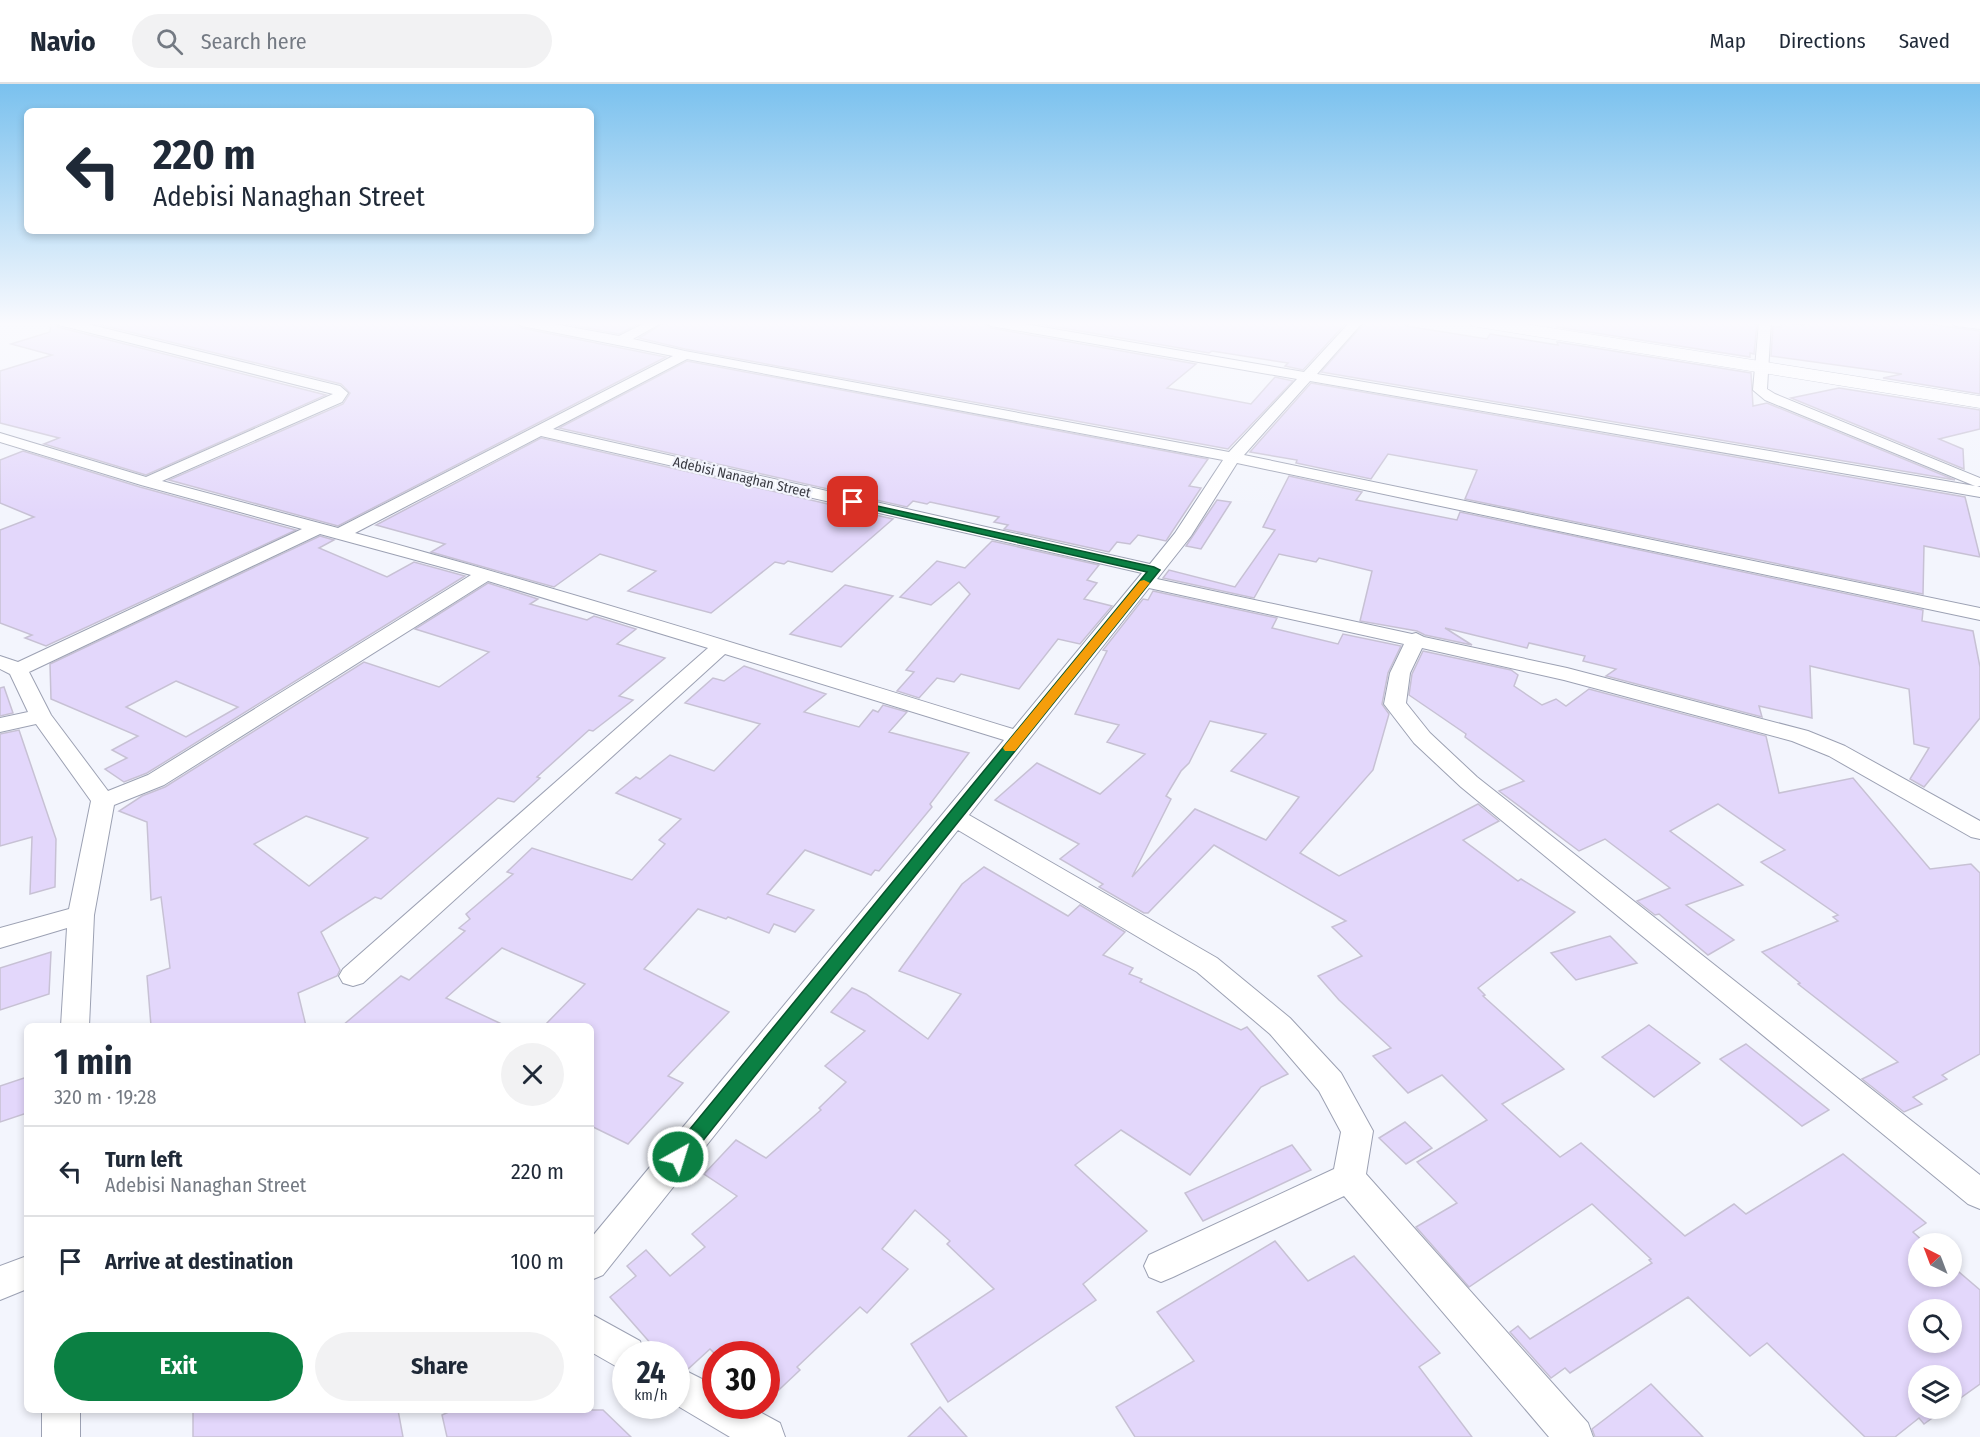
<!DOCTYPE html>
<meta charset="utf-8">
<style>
:root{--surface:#fff;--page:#f2f2f3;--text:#1f2937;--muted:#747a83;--line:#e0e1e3;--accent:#0b8043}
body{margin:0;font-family:"Fira Sans Condensed",sans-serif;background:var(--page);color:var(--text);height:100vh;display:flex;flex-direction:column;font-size:22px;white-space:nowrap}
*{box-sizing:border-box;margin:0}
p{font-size:20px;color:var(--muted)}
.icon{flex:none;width:33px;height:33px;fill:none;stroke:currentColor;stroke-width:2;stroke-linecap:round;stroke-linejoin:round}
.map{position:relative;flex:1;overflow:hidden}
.panel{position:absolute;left:24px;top:939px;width:570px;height:390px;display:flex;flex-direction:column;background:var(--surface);border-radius:9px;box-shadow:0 3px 9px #0003}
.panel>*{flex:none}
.guide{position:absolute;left:24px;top:24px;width:570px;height:126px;border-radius:9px;box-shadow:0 3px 9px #0003;background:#fff;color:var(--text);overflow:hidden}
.needle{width:39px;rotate:318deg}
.buttons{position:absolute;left:1908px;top:1149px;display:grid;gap:12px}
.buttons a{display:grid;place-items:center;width:54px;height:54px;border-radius:50%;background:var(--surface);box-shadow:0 3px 9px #0003;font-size:30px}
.speed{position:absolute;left:612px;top:1257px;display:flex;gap:12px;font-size:30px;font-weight:700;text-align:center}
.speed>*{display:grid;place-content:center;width:78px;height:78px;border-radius:50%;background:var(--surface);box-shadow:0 3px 9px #0003;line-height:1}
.speed small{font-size:15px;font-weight:400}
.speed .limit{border:9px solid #d22;background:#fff;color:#111}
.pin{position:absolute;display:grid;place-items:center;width:51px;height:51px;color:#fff;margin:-26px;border-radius:12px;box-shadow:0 3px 9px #0006}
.me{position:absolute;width:66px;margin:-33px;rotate:39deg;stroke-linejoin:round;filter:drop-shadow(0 0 4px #0008)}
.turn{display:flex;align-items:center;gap:21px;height:126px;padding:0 30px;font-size:27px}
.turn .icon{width:78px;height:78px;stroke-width:2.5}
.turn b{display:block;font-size:42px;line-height:51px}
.round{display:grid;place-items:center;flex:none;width:63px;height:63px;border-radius:32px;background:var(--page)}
.headline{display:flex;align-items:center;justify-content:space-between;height:102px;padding:0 30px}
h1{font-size:36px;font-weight:700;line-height:45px}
.button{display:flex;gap:12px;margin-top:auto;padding:12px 30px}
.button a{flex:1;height:69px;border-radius:36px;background:var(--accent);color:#fff;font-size:24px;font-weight:700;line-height:69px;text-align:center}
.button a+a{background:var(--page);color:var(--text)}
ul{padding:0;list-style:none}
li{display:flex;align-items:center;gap:18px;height:90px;padding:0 30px;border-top:2px solid var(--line)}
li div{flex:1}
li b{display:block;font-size:22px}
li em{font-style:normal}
header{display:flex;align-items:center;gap:36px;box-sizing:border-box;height:84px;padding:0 30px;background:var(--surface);border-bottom:2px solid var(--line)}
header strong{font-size:28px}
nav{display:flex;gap:33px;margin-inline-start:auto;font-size:21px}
.search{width:420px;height:54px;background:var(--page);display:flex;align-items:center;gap:15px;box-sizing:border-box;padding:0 21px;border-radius:33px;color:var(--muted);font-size:22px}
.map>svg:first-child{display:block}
.building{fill:#e3d7fb;stroke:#c7c1d4;stroke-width:1.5;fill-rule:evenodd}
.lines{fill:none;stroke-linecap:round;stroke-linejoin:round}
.street-casing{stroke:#9ca1b3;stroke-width:2}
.secondary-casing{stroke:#9ca1b3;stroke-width:1}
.street{fill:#fff;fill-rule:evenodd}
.secondary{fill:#fff;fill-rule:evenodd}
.route{fill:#0b8043;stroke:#07532c;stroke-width:1.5}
.slow{fill:#f59e0b}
.labels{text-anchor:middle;stroke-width:4.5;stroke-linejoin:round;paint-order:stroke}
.far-street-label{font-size:14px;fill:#393a42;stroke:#f3f5fd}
</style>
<header>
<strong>Navio</strong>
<div class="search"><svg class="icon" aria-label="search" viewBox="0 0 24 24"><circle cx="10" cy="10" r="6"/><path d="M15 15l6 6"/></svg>Search here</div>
<nav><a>Map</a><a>Directions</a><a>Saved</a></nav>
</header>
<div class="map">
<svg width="1980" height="1353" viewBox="0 0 1980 1353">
<rect width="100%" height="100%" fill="#f3f5fd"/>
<!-- building -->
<g class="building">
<path d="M51,238H55L58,243L326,311L146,391L44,360L59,354L0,339V287L52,271L11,260L50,248Z"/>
<path d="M89,238H514L522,244L666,273L338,442L169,396L343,320L350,309L341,300Z"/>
<path d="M556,238H642L619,250Z"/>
<path d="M665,238H983L991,244L1196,280L1167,304L1251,320L1275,293L1293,297L1228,365L685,265L639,254Z"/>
<path d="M1027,238H1347L1303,286L1285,282L1288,279L1212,267L1209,269Z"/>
<path d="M1365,238H1411L1406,242L1487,255L1490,250L1558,261L1557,258L1751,289L1753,322L1767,319L1955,396L1321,288Z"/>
<path d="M1556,238H1750L1757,239L1754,270L1750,269V273L1557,243Z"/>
<path d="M1780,238L1804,241L1803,238H1913L1980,247V310L1883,294L1902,290L1771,272L1773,242L1781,243Z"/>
<path d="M687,277L1208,375L1189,402L1201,404L1166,457L1138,451L1130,460L1117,458L1109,468L1004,445L1008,441L994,438L999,433L930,418L927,420L913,417L907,423L559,344Z"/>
<path d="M1311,299L1965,413L1980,473L1924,462L1923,510L1465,415L1477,386L1388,370L1371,395L1296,379L1297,376L1250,368Z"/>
<path d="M1839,304L1980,326V345L1939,355L1963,365L1964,385L1791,314Z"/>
<path d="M541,354L893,435L832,488L788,477L784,480L775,478L711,529L628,507L656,487L600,470L554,503L431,468L445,460L376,441Z"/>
<path d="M23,367L140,403L296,446L46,562L25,554L32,551L0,539V446L34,433L0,419V376Z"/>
<path d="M1289,392L1362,408L1356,416L1457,436L1460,428L1923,526L1922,537L1973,547L1980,583V634L1924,703L1910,695L1929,664L1914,660L1909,605L1810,582L1812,634L1759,622L1762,633L1606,592L1616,585L1583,577L1585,572L1529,559L1527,564L1445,544L1472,561L1425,551L1417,547L1360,537L1372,487L1319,474L1316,478L1279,470L1254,514L1163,494L1169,486L1235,503L1275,446L1263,443Z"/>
<path d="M1217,416L1231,418L1201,465L1186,462Z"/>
<path d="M320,452L334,456L319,464L387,493L414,478L465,492L147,689L124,698L105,685L127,674L112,666L138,652L51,615L50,580ZM176,597L238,623L186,653L126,623Z"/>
<path d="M992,457L1099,481L1087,496L1097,499L1084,515L1112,522L1080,560L1058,555L1019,605L961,590L954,598L937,594L919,614L897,607L914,588L906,586L970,510L959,498L931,521L900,513L937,477L965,484Z"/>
<path d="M488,499L538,515L530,520L587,536L594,532L636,545L617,560L665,574L619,612L633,616L593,647L589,646L537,693L540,694L514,718L498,714L381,815L375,813L321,848L340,886L337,892L298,909L306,942H151L147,892L170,884L161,813L151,816L147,738L119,727L142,712L165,703L364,578L439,603L489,568L415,545ZM306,732L368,754L309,802L254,760Z"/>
<path d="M845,501L893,512L841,563L790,550Z"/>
<path d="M1153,507L1277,534L1272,544L1338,560L1343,550L1401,562L1388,589L1382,620L1389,630L1373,686L1300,769L1339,792L1478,720L1499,737L1463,756L1518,797L1521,795L1575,828L1478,904L1485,911L1483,912L1564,985L1502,1020L1560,1073L1581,1059L1685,1152L1734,1120L1746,1130L1843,1070L1926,1139L1913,1148L1926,1160H1918V1192H1952V1182L1980,1206V1300L1952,1320V1292H1918V1324H1946L1924,1340L1919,1334L1895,1353H1865L1767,1259L1750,1272L1688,1213L1570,1289L1565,1284L1551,1294L1510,1248L1518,1242L1530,1255L1652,1179L1649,1176L1651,1175L1592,1120L1469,1203L1416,1143L1457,1119L1417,1078L1487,1036L1442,991L1408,1009L1373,972L1391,964L1339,916L1318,892L1362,872L1332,843L1346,837L1214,761L1148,829H1144L1099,803L1103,800L1060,775L1079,760L995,716L1037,679L1100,710L1145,670L1107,658L1119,641L1075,630L1107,567L1103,566L1143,515L1148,516ZM1210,637L1266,650L1231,687L1299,713L1266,756L1195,725L1132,793L1171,715L1166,712L1181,687L1189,679ZM1918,1226H1952V1258H1918Z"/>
<path d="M1423,567L1511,586L1518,591L1514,602L1542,621L1556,615L1566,622L1589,605L1766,652L1779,709L1853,694L1930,785L1971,780L1980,789V970L1942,991L1947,995L1913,1013L1922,1020L1904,1028L1862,995L1898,978L1798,900L1800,899L1762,868L1838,837L1833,833L1838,831L1761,778L1785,766L1718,720L1670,747L1743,801L1686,821L1734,856L1708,871L1659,830L1655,831L1637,817L1670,804L1605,755L1579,767L1499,707L1524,697L1465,653L1466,650L1409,611L1412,590Z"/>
<path d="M744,582L826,610L804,628L859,643L873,626L878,628L883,621L907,628L889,648L969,669L930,720L932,723L879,787L875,786L871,791L805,766L767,810L814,826L795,848L774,840L769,849L728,833L726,835L698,825L644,885L729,928L668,992L683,999L628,1060L591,1042V942H544L585,900L502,864L446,914L506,942H342L401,892L409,896L465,847L459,844L470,835L466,830L513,790L507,788L532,764L632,796L665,760L659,756L681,735L616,709L636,693L640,695L670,671L714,687L760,640L685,619L713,594L724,597Z"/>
<path d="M4,603L13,629L0,632V604Z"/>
<path d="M19,646L56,755L55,803L30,810L32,753L0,762V650Z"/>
<path d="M984,783L1068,832L1080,821L1125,848L1103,871L1133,884L1129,890L1142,895L1140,898L1241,946L1247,943L1288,990L1261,1003L1190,1091L1121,1046L1075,1081L1147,1147L1083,1200L1096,1216L948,1318L911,1260L994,1205L947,1160L950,1157L915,1126L882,1165L908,1185L867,1229L860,1223L797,1283L800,1286L766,1318V1270H715L710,1265L688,1285L676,1280V1270H660L610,1213L636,1192L627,1182L646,1166L670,1192L705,1163L692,1150L737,1112L704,1090L736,1056L766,1074L821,1026L819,1024L846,998L825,982L865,947L831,928L852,904L866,910L928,955L961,910L899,887L962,800Z"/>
<path d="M1610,852L1637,879L1576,896L1551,869Z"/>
<path d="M51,868L49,910L0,926V884Z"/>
<path d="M1649,941L1700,979L1654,1013L1602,973Z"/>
<path d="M1746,960L1829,1026L1802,1042L1720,975Z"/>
<path d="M27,993V1029L0,1038V1002Z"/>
<path d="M1405,1038L1432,1064L1406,1080L1379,1054Z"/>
<path d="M1292,1061L1311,1086L1203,1137L1185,1109Z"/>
<path d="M1275,1157L1308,1197L1354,1172L1440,1269L1419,1283L1472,1353H1135L1116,1323L1194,1277L1157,1228Z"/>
<path d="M1651,1300L1703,1353H1595L1592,1345Z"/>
<path d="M940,1323L967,1353H908Z"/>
<path d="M193,1326H398L403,1353H193Z"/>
<path d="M453,1326H603L631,1353H447L442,1331Z"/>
</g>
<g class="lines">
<!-- street casing -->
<g class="street-casing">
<g id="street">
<path d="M57,238H79L340,302L348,309L342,318L162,397L338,444L673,272L522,242L516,238H543L619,252L647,238H663L633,255L685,267L1229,368L1297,295L991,242L985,238H1013L1304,288L1350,238H1363L1317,290L1975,402L1765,316L1753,306L1759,238H1771L1767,305L1775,310L1980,394V402L1977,403H1980V413L1310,297L1244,371L1980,524V536L1237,379L1191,452L1157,495L1412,550L1416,549L1424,553L1567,584L1808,647L1845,662L1980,737V755L1971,753L1829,672L1792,657L1564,596L1422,564L1410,589L1406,619L1430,649L1477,693L1980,1091V1125L1968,1120L1461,703L1414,659L1384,620L1390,589L1404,560L1149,504L969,731L1217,874L1290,934L1341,989L1373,1047L1366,1090L1588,1339L1593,1353H1549L1344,1112L1173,1193L1161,1198L1149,1193L1144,1182L1149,1171L1334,1085L1341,1048L1319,1007L1270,950L1197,888L958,746L603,1191L591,1196V1154L1004,656L725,570L363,899L353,902L343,899L339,892L343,885L708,564L488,497L164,701L114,721L94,831L89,942H61L67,844L0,864V844L69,825L91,717L36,640L0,648V634L28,628L10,590L0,585V572L18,578L302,445L141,401L0,358V349L146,393L333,310L59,241ZM687,275L1223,376L1175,449L1150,480L553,345ZM541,352L1142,489L1013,645C794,578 577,509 355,449ZM320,450L471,491L148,691L108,707L51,631L29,588Z"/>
<path d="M1950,238H1980V245L1956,242Z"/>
<path d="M27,1172V1205L0,1216V1182Z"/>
<path d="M591,1230L640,1257L645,1270H626V1288L591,1268Z"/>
<path d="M676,1282L716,1302V1322H749L780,1339L785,1353H730L676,1321Z"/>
<rect x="42" y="1326" width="38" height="27"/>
</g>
</g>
<!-- secondary casing -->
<g class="secondary-casing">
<path id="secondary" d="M1469,238H1513L1980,312V324L1478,243L1472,242Z"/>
</g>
<!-- street -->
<use href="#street" class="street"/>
<!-- secondary -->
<use href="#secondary" class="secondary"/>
</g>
<!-- sky -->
<linearGradient id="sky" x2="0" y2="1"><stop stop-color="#7ac1ee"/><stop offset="0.56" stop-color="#fafafe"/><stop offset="1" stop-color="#fafafe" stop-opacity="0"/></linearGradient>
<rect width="1980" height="428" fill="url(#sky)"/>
<!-- route -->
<path class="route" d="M850,416L1154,483L1160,486L685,1079L678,1081L672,1079L669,1073L672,1067L1147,488L853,421H850Z"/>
<!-- slow -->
<path class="slow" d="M1144,496L1150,499L1148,501L1015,667H1005L1003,664L1005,661L1140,497Z"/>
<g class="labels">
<!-- far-street labels -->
<g class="far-street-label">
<text transform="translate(742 393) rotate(13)" y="5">Adebisi Nanaghan Street</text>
</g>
</g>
</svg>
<div class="buttons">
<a><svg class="needle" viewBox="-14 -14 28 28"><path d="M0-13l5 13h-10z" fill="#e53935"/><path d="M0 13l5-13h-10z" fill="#747a83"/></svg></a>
<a><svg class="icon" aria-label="search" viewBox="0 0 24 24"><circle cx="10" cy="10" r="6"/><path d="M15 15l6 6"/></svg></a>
<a><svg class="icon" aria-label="layers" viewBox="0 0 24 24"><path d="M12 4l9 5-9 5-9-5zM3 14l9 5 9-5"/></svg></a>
</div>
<div class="speed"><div>24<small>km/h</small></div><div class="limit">30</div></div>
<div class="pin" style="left:853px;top:418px;background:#d93025"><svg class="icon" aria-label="arrive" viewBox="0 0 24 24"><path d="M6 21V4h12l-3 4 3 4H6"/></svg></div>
<svg class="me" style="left:678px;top:1073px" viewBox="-20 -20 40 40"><circle r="17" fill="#0b8043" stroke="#fff" stroke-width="3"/><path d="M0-11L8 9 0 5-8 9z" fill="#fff"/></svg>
<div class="guide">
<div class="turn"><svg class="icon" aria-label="left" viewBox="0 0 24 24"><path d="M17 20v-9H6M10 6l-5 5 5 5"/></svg><div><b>220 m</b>Adebisi Nanaghan Street</div></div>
</div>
<section class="panel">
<div class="headline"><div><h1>1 min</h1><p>320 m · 19:28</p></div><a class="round"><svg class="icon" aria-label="close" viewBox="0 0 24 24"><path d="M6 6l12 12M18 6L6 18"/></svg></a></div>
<ul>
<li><svg class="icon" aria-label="left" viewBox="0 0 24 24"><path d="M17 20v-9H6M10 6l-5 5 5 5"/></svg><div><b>Turn left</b><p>Adebisi Nanaghan Street</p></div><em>220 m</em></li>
<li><svg class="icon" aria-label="arrive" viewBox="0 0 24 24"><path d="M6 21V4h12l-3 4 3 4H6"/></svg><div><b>Arrive at destination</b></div><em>100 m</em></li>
</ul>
<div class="button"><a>Exit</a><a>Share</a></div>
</section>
</div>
